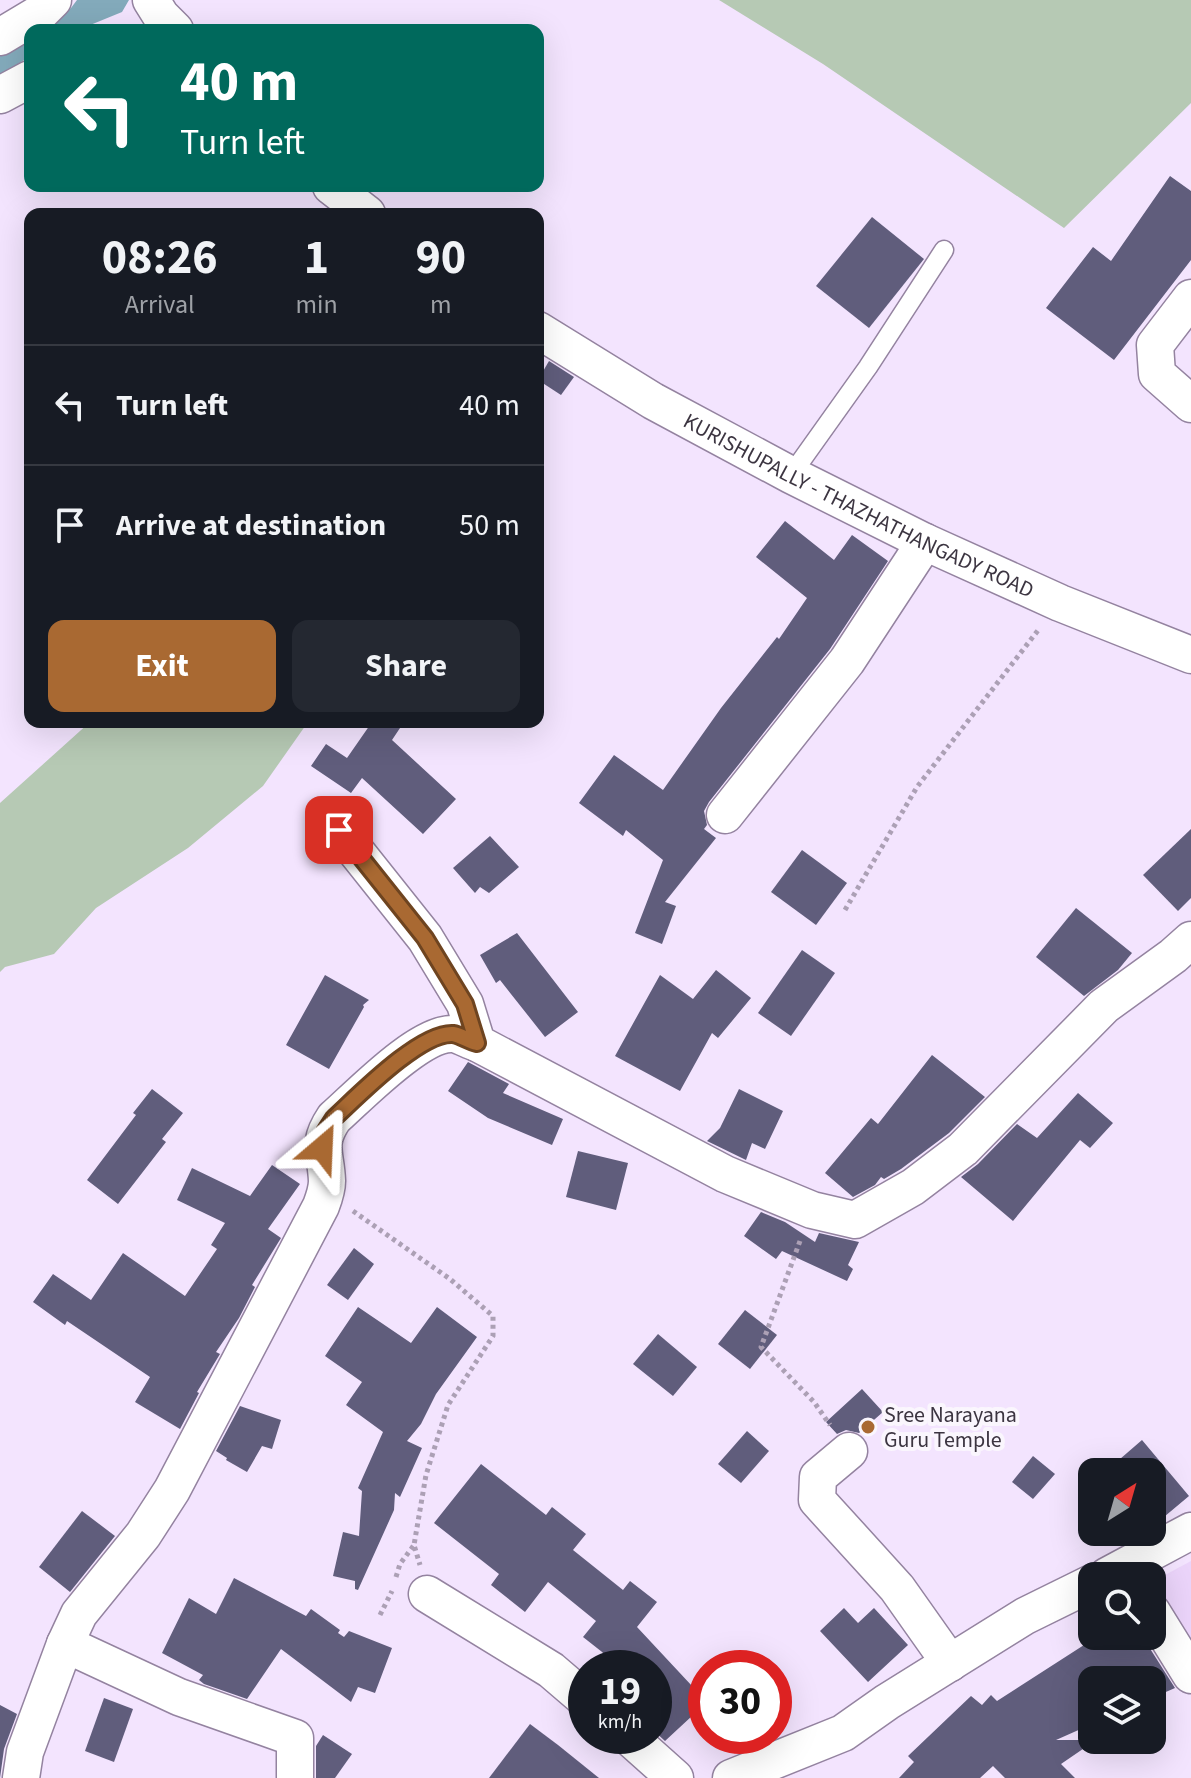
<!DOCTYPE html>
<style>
:root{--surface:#171b24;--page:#242831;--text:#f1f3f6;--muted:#9ea1a6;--line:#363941;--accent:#a96932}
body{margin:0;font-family:"Source Sans 3",sans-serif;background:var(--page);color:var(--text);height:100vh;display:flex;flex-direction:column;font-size:30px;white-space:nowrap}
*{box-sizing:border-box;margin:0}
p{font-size:26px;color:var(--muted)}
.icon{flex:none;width:44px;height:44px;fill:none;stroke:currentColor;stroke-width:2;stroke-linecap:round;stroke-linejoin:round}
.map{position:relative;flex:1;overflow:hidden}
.details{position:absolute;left:24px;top:208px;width:520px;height:520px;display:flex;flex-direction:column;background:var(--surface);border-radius:16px;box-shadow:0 8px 32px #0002}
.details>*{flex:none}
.guide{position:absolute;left:24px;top:24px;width:520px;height:168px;border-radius:16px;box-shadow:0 8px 32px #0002;background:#00695c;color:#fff;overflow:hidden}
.needle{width:52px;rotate:37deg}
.tools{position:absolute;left:1078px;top:1458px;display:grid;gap:16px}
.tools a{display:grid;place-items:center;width:88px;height:88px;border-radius:16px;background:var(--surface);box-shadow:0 8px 32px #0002;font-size:40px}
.speed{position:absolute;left:568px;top:1650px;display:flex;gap:16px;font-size:40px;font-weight:700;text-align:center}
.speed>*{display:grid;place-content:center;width:104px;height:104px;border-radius:50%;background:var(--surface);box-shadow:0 8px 32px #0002;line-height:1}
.speed small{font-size:20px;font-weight:400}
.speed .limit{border:12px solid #d22;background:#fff;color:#111}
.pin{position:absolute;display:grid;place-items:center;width:68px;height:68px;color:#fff;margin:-34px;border-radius:16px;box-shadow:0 4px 12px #0006}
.me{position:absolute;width:88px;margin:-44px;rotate:26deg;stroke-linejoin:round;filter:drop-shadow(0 0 6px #0008)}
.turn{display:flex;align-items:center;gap:28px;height:168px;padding:0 24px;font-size:36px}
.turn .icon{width:104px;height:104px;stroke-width:2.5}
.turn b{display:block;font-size:56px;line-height:68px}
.eta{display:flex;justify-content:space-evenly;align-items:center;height:136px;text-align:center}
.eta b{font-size:48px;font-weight:700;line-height:56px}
.primary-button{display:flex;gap:16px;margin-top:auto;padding:16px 24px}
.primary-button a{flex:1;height:92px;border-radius:16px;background:var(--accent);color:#fff;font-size:32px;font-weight:700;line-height:92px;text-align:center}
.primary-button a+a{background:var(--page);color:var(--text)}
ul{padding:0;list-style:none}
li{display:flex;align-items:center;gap:24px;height:120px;padding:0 24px;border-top:2px solid var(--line)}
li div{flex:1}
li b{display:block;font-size:30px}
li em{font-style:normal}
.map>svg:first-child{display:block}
.built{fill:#ebd4fa}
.green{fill:#b6c9b4}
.water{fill:#83aabb}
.building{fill:#605d7c}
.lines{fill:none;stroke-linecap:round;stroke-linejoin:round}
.lane-casing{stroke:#9483a0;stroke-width:21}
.street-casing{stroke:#9483a0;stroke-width:39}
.path{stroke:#aca0b5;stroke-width:5;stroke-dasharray:4 4;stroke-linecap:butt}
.lane{stroke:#fff;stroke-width:18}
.street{stroke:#fff;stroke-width:36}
.route-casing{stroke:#6e4420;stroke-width:20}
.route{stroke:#a96932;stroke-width:14}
.poi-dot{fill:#a96932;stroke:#faf6fd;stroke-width:3}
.labels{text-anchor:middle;stroke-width:8;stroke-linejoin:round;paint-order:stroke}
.street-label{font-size:22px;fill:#3c3541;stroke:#faf6fd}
.poi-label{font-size:22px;fill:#3c3541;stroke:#faf6fd;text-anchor:start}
</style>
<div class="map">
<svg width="1191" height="1778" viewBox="0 0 1191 1778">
<rect width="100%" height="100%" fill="#f3e4fe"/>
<!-- built -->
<path class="built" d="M1191,1561V1654L1152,1582Z"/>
<!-- green -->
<g class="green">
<path d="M719,0H1191V103L1064,228L823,64Z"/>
<path d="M90,722H308L263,786L188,848L96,908L54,954L5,967L0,972V803Z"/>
</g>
<!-- water -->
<g class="water">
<path d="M77,0H129L122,12L78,30H37L71,8Z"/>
<path d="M30,35V56L0,76V55Z"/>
</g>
<!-- building -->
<g class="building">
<path d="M1170,176L1191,191V260L1114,360L1046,308L1093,247L1111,261Z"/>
<path d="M872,217L924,259L869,328L816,286Z"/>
<path d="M549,361L574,377L561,395L538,380Z"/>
<path d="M785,521L834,560L852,535L888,561L830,649L709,802L704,811L707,825L704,829L716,838L665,902L676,906L662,944L635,933L663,860L626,830L623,836L579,803L614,755L663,790L721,708L777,637L779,639L807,598L756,557Z"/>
<path d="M372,722H404L392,740L456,799L423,834L362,778L351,793L311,766L326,744L347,758Z"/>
<path d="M1191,829V898L1178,911L1143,875Z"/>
<path d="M490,836L519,867L489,893L480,887L475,893L453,868Z"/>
<path d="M802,850L847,883L816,925L771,892Z"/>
<path d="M1076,908L1132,953L1118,970L1084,996L1036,957Z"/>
<path d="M517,933L578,1012L545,1037L500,980L496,983L480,955Z"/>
<path d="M802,950L835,973L791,1036L758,1013Z"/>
<path d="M716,970L751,998L718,1038L712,1033L680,1091L615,1056L660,975L693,999Z"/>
<path d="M325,975L369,1000L363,1005L364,1007L329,1069L286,1045Z"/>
<path d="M932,1055L985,1097L949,1133L901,1169L884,1179L881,1177L875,1185L853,1197L825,1173L871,1118L878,1124Z"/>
<path d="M468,1062L509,1084L503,1093L563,1119L552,1145L488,1118L448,1091Z"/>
<path d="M152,1089L183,1113L162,1139L166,1142L118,1204L87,1180L136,1115L133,1113Z"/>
<path d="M739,1089L783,1111L765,1149L752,1143L746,1160L707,1141L720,1128Z"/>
<path d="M1078,1093L1113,1123L1090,1148L1080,1140L1013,1221L961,1177L978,1164L1017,1124L1037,1138Z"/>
<path d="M578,1151L628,1163L616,1210L566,1197Z"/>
<path d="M272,1165L300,1184L268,1229L281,1238L252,1285L255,1287L239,1318L216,1352L220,1354L197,1392L199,1393L180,1429L135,1402L150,1377L67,1321L65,1325L33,1302L53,1274L91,1300L123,1253L185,1296L217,1249L211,1245L225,1223L177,1200L192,1168L250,1196Z"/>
<path d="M761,1212L785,1222L815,1242L819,1233L859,1242L848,1265L853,1269L847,1281L782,1251L776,1259L744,1236Z"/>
<path d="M354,1248L374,1264L348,1300L327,1285Z"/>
<path d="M358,1307L411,1343L437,1307L477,1337L436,1394L421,1424L407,1441L422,1448L400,1497L395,1493L394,1510L358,1590L355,1589V1581L333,1576L343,1532L359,1536L362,1491L358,1488L383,1432L346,1405L362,1382L325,1356Z"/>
<path d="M745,1310L777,1335L750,1369L718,1344Z"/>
<path d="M658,1334L697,1367L673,1396L633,1364Z"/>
<path d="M862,1389L883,1412L859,1433L846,1430L837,1434L826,1422Z"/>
<path d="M240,1406L281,1420L272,1449L262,1446L247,1472L226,1460L227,1458L216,1451Z"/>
<path d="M747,1431L769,1451L741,1483L718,1464Z"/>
<path d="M1142,1440L1189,1496L1152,1527V1472H1105Z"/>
<path d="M1033,1456L1055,1474L1033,1499L1012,1482Z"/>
<path d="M481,1464L546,1515L552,1507L586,1534L573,1550L623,1590L630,1581L657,1602L637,1627L706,1701V1703L665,1741L654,1731V1668H629L616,1654L611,1659L583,1637L596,1621L548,1582L525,1612L491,1585L499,1574L434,1523Z"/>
<path d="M82,1511L115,1536L70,1592L39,1567Z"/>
<path d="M234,1578L306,1616L311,1609L340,1630L338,1633L344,1637L349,1631L392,1648L375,1693L358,1687L351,1702L281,1649L247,1699L204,1684L199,1680L203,1675L162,1653L189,1598L216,1614Z"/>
<path d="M844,1608L858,1623L874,1608L908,1645L868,1682L820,1631Z"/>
<path d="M1098,1636H1142L1175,1688L1152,1698V1680H1092V1724L1056,1740H1096L1061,1764L1075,1778H1005L993,1766L980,1778H899L914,1762L908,1756L971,1696L982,1705L991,1695L997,1701Z"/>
<path d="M104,1698L133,1709L114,1762L85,1751Z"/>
<path d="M0,1705L17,1714L4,1749L0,1778Z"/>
<path d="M530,1724L558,1745L599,1778H489Z"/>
<path d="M323,1735L352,1754L335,1778H316V1746Z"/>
</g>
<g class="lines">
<!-- lane casing -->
<g class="lane-casing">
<path id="lane" d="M791,475L868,367L944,250"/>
</g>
<!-- street casing -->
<g class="street-casing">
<g id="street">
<path d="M151,0L161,16L175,30"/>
<path d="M0,37L40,13L53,0"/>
<path d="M0,95L30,79"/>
<path d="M331,186L367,214"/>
<path d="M1191,298L1155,345L1157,374L1191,404"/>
<path id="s1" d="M538,330L653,401L791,475L925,542L1060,603L1191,655"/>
<path d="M725,815L847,661L925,542"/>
<path d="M339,830L425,938L465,1004L477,1043L725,1174L812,1210L855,1220L913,1187L963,1149L1104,1006L1173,956L1191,940"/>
<path d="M849,1451L818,1477L817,1500L897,1588L950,1663"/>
<path d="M1107,1576L1191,1531"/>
<path d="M427,1594L551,1670L586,1700"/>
<path d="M1152,1612L1191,1675"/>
<path d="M65,1644L179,1697L295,1738V1778"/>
<path d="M628,1736L675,1778"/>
<path d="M21,1778L25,1752L65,1644L79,1614L143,1535L172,1490L321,1206C324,1198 327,1190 327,1181C326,1152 316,1145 334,1118C359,1096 420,1032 453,1034C460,1035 470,1041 477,1043"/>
<path d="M731,1778L843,1733L887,1702L1025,1616L1092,1583"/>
</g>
</g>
<!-- path -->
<g class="path">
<path d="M845,910L917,787L1039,629"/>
<path d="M353,1211L450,1279L493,1316V1336L448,1405L426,1475L414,1545L420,1565"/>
<path d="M800,1241L761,1347L814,1402L830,1425"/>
<path d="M396,1577L400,1564L414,1545"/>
<path d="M380,1615L392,1591"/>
</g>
<!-- lane -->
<use href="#lane" class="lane"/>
<!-- street -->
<use href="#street" class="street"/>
</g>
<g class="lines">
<!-- route casing -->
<g class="route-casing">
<path id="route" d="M322,1148L325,1132L334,1118C358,1096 420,1032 453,1034C460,1035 469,1041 477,1043L465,1004L425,938L339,830"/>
</g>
<!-- route -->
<use href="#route" class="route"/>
</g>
<!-- markers -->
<circle class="poi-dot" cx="868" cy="1427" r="8"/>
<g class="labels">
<!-- street labels -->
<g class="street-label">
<text dy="8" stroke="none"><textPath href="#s1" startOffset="366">KURISHUPALLY - THAZHATHANGADY ROAD</textPath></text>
</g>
<!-- poi labels -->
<g class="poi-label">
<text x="884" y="1422">Sree Narayana<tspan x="884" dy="25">Guru Temple</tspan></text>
</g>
</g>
</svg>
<div class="tools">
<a><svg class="needle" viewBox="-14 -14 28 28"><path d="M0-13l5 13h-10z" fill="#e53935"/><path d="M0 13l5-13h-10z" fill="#9ea1a6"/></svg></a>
<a><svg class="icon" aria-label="search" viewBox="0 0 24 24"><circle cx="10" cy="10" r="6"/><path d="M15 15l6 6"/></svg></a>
<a><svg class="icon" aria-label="layers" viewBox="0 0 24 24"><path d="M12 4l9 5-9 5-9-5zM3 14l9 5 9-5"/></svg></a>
</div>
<div class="speed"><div>19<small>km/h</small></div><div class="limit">30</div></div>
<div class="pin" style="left:339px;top:830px;background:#d93025"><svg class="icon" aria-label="arrive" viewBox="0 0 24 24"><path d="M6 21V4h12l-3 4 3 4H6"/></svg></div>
<svg class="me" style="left:322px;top:1148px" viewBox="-20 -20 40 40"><path d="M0-17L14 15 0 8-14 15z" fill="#a96932" stroke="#fff" stroke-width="4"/></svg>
<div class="guide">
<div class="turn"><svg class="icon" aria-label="left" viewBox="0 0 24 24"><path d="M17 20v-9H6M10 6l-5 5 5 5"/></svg><div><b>40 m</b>Turn left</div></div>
</div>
<section class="details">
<div class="eta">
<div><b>08:26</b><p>Arrival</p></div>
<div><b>1</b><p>min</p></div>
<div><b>90</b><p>m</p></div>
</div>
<ul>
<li><svg class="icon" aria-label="left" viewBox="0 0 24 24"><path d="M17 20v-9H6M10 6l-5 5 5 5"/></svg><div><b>Turn left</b></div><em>40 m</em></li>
<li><svg class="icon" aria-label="arrive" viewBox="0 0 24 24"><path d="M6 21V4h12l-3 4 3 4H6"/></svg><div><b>Arrive at destination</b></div><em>50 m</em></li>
</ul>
<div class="primary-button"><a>Exit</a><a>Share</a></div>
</section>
</div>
